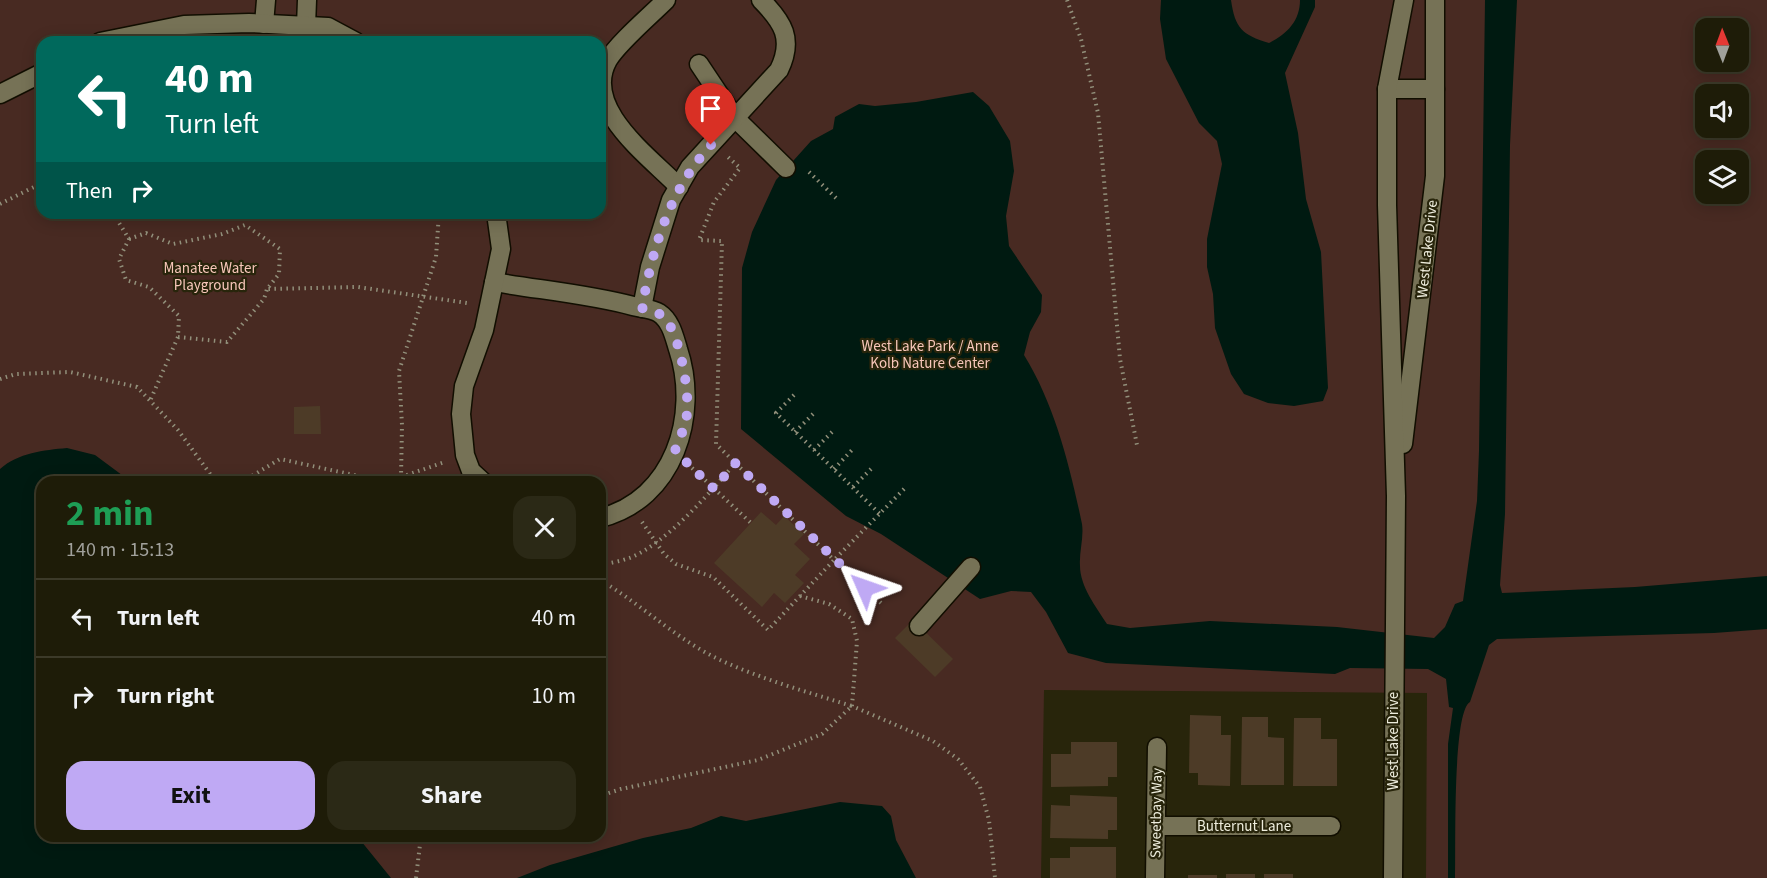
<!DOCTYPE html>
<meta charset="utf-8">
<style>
:root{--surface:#1e1c08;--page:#2b2916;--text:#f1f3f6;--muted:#a1a19c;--line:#3c3a29;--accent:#bfa9f4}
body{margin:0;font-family:"Source Sans 3",sans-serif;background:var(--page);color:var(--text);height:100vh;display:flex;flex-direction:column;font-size:22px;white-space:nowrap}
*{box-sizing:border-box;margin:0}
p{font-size:20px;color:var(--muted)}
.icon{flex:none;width:33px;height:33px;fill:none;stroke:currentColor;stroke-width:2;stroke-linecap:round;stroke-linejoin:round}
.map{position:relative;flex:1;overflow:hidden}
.sheet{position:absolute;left:36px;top:476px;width:570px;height:366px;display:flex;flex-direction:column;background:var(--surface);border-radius:18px;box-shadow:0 3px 15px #0003,0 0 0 2px var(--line)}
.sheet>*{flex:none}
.banner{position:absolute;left:36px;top:36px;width:570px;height:183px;border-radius:18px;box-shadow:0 3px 15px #0003,0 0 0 2px var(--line);background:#00695c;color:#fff;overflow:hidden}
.needle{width:39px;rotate:359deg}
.tools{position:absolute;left:1695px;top:18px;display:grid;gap:12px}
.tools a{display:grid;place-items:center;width:54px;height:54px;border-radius:12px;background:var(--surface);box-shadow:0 3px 15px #0003,0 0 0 2px var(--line);font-size:30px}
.pin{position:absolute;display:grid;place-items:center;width:51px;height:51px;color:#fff;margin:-62px -26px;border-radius:50% 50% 50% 0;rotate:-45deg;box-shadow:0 0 6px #0007}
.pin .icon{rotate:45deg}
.me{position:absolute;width:66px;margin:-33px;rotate:313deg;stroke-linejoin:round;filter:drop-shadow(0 0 4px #0008)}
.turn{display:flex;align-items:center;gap:21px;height:126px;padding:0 30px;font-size:27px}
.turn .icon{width:78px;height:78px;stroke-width:2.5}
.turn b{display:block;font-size:42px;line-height:51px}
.then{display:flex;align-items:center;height:57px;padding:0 30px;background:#0003;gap:12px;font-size:22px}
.round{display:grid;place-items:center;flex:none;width:63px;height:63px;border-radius:18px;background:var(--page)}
.overview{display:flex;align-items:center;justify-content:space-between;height:102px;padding:0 30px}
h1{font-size:36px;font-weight:700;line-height:45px;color:#1e9e55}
.cta{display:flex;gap:12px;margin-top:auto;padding:12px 30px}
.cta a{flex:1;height:69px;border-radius:18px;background:var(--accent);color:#111;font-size:24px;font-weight:700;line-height:69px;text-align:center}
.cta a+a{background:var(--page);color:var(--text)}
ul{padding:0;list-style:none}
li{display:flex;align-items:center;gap:18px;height:78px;padding:0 30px;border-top:2px solid var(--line)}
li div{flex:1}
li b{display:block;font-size:22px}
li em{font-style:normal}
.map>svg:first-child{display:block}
.green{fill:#482a22;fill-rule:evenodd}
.water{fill:#001a11}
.building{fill:#4d3b27}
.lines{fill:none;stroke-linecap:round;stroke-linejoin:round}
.minor-casing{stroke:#110e00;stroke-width:21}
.path{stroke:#92907b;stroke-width:4;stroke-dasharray:1.5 4.5;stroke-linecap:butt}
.minor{stroke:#767256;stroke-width:18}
.route{stroke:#bfa9f4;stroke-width:10;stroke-dasharray:0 18}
.labels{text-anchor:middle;stroke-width:4.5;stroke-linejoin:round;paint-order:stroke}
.street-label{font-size:15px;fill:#eeeddd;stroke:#28250b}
.park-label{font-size:15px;fill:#f8c7ba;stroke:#28250b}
</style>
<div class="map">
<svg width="1767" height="878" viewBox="0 0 1767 878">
<rect width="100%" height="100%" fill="#28250b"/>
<!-- green -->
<path class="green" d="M0,0H1767V878H1426L1427,693L1044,690L1041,878H0ZM1706,28H1738V62H1706ZM42,42H600V213H42ZM1706,94H1738V128H1706ZM1706,160H1738V194H1706ZM42,482H600V836H42Z"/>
<!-- water -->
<g class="water">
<path d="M1161,0H1231C1235,28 1242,35 1269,43C1287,34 1300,21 1300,0H1315V7L1285,73L1298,133L1306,199L1321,252L1328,388L1323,401L1294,406L1268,403L1244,394L1231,374L1215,328L1213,294L1207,267V239L1222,164L1217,141L1199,123L1166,59L1160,19Z"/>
<path d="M1485,0H1517L1510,145L1505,514L1500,585L1502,593L1635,587L1767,576V629L1714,633L1497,639L1489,645L1470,702C1452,712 1456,852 1455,878H1448V744L1453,708L1449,707L1446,679L1428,669L1350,668L1335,674L1106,663L1068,653L1046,612L1031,592L1011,591L980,599L881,534L846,516L741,429L742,268L752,232L776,180L811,141L833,129L835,117L859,104L875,106L916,102L973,92L989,106L1010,141L1014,171L1006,216L1009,246L1042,295L1041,312L1030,332L1024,355C1055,405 1070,467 1082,524C1084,538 1079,552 1080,566C1080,586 1096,607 1107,624L1130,628L1210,621L1337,627L1434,638L1445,627L1455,604L1463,601L1477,501L1479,451Z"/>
<path d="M67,448L95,455L130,481L42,482V836H357L391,878H0V469C18,453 44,450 67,448Z"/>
<path d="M840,802L882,806L891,816L896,840L916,878H517L550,865L643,838L691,828L721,816L746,821Z"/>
</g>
<!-- building -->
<g class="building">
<path d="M320,406L321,434H294V407Z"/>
<path d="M761,512L776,525L784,516L804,534L794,544L810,559L795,575L804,583L785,603L774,593L762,607L714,563Z"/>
<path d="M913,620L953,659L935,677L895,638Z"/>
<path d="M1190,715L1221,716V735H1231L1230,786L1198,785V773H1189Z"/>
<path d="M1242,717H1268V737L1284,738V785H1241Z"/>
<path d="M1294,718H1321V739H1337V786H1293Z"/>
<path d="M1071,742H1117V777H1108V786L1051,787V754H1071Z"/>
<path d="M1070,795L1117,797V830H1108V839L1050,838L1051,805L1070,806Z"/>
<path d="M1070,847H1116V878H1050V858H1070Z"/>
<rect x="1226" y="874" width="29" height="4"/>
<rect x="1264" y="874" width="29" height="4"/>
<rect x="1188" y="875" width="29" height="3"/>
</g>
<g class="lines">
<!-- minor casing -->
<g class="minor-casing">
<g id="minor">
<path d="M666,0C651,15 618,43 608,60C581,108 649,156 679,187"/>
<path d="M264,24L266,0"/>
<path d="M306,26L307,0"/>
<path d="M100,42L184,25L249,23L328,27L356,42"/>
<path d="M699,64L735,118L786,168"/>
<path d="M1387,89H1435"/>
<path d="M0,94L42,73"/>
<path d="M494,282C540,290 588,294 633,306C641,308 653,309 659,313C671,321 674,336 678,349C700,415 674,500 600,518"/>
<path d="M642,308L650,267L671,200L690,167L779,70C794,39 783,22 761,0"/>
<path d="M1403,444L1435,176V0"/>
<path d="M483,482L471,471L465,455L461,414L464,386L484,330L501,249L496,213"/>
<path d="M919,626L971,567"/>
<path d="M1156,826H1331"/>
<path d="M1155,878L1157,747"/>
<path d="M1393,878L1396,496L1387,205V89L1404,0"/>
</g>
</g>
<!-- path -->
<g class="path">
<path d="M1067,0L1081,39L1098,113L1120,359L1137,445"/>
<path d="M809,172L836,198"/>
<path d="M0,204L42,183"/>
<path d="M113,213L129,239L119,259L126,280L149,287L179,316L178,337L150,401"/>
<path d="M439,213L436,257L399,371L402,425L401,477L445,462"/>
<path d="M129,239L146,233L173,244L222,234L245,225L280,249L279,274L267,289L358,287L467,303"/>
<path d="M178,337L227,342L264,299L267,289"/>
<path d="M0,379L16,374L70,372L137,387L178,430L216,482"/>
<path d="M794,395L776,413L880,514"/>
<path d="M795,432L814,413"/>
<path d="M814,450L833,431"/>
<path d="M692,468L751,523"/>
<path d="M834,469L852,450"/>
<path d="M242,482L280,459L382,481L401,477L402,482"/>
<path d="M853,487L872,468"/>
<path d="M642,522L664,554L676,564L713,577L768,630L834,560L716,444L722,241L699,240L714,202L740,168L728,157"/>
<path d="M600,565C610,563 622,561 632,557C667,542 711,492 735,463"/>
<path d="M600,580C641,604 675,638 718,659C761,679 807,692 852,706L822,734L758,760L621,789L600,796"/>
<path d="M800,596L829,604L852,619L857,641L852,706L933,741L958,759L980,787L989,820L995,878"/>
<path d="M881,603L834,560L907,486"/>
<path d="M416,878L421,836"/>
</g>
<!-- minor -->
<use href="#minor" class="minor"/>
</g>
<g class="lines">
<!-- route -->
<path class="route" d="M711,145C669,191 653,247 642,308C653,311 663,313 669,324C681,344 691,397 686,420C684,430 678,441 675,451L714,489L735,463L865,588"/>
</g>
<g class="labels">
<!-- street labels -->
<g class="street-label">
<text transform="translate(1427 249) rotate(-84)" y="5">West Lake Drive</text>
<text transform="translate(1393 741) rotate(-90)" y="5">West Lake Drive</text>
<text transform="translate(1156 813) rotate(-89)" y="5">Sweetbay Way</text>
<text x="1244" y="831">Butternut Lane</text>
</g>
<!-- park labels -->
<g class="park-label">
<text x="210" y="273">Manatee Water<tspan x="210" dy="17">Playground</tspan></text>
<text x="930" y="351">West Lake Park / Anne<tspan x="930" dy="17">Kolb Nature Center</tspan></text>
</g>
</g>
</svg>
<div class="tools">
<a><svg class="needle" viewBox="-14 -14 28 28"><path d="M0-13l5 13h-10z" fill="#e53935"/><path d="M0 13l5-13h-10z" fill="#a1a19c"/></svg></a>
<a><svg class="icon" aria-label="sound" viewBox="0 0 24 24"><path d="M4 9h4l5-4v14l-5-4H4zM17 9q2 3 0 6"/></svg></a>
<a><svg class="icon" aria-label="layers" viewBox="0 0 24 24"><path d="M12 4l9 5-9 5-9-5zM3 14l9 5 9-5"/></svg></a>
</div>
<div class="pin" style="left:711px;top:145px;background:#d93025"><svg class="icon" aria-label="arrive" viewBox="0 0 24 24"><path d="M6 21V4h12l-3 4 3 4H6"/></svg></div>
<svg class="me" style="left:865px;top:588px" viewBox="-20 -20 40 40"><path d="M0-17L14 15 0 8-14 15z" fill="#bfa9f4" stroke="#fff" stroke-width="4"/></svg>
<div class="banner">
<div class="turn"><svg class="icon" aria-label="left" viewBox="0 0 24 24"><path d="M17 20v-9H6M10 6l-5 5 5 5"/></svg><div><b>40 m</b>Turn left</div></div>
<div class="then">Then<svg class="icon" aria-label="right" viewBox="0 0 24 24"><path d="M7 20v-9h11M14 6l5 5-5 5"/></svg></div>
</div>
<section class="sheet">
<div class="overview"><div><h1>2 min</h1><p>140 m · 15:13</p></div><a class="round"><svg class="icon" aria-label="close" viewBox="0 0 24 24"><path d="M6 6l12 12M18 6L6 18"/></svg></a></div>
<ul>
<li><svg class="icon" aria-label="left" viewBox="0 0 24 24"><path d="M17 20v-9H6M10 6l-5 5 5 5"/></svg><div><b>Turn left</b></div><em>40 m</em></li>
<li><svg class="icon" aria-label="right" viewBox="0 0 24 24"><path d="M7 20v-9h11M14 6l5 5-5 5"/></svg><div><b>Turn right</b></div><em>10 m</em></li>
</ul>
<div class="cta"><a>Exit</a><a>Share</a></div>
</section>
</div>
